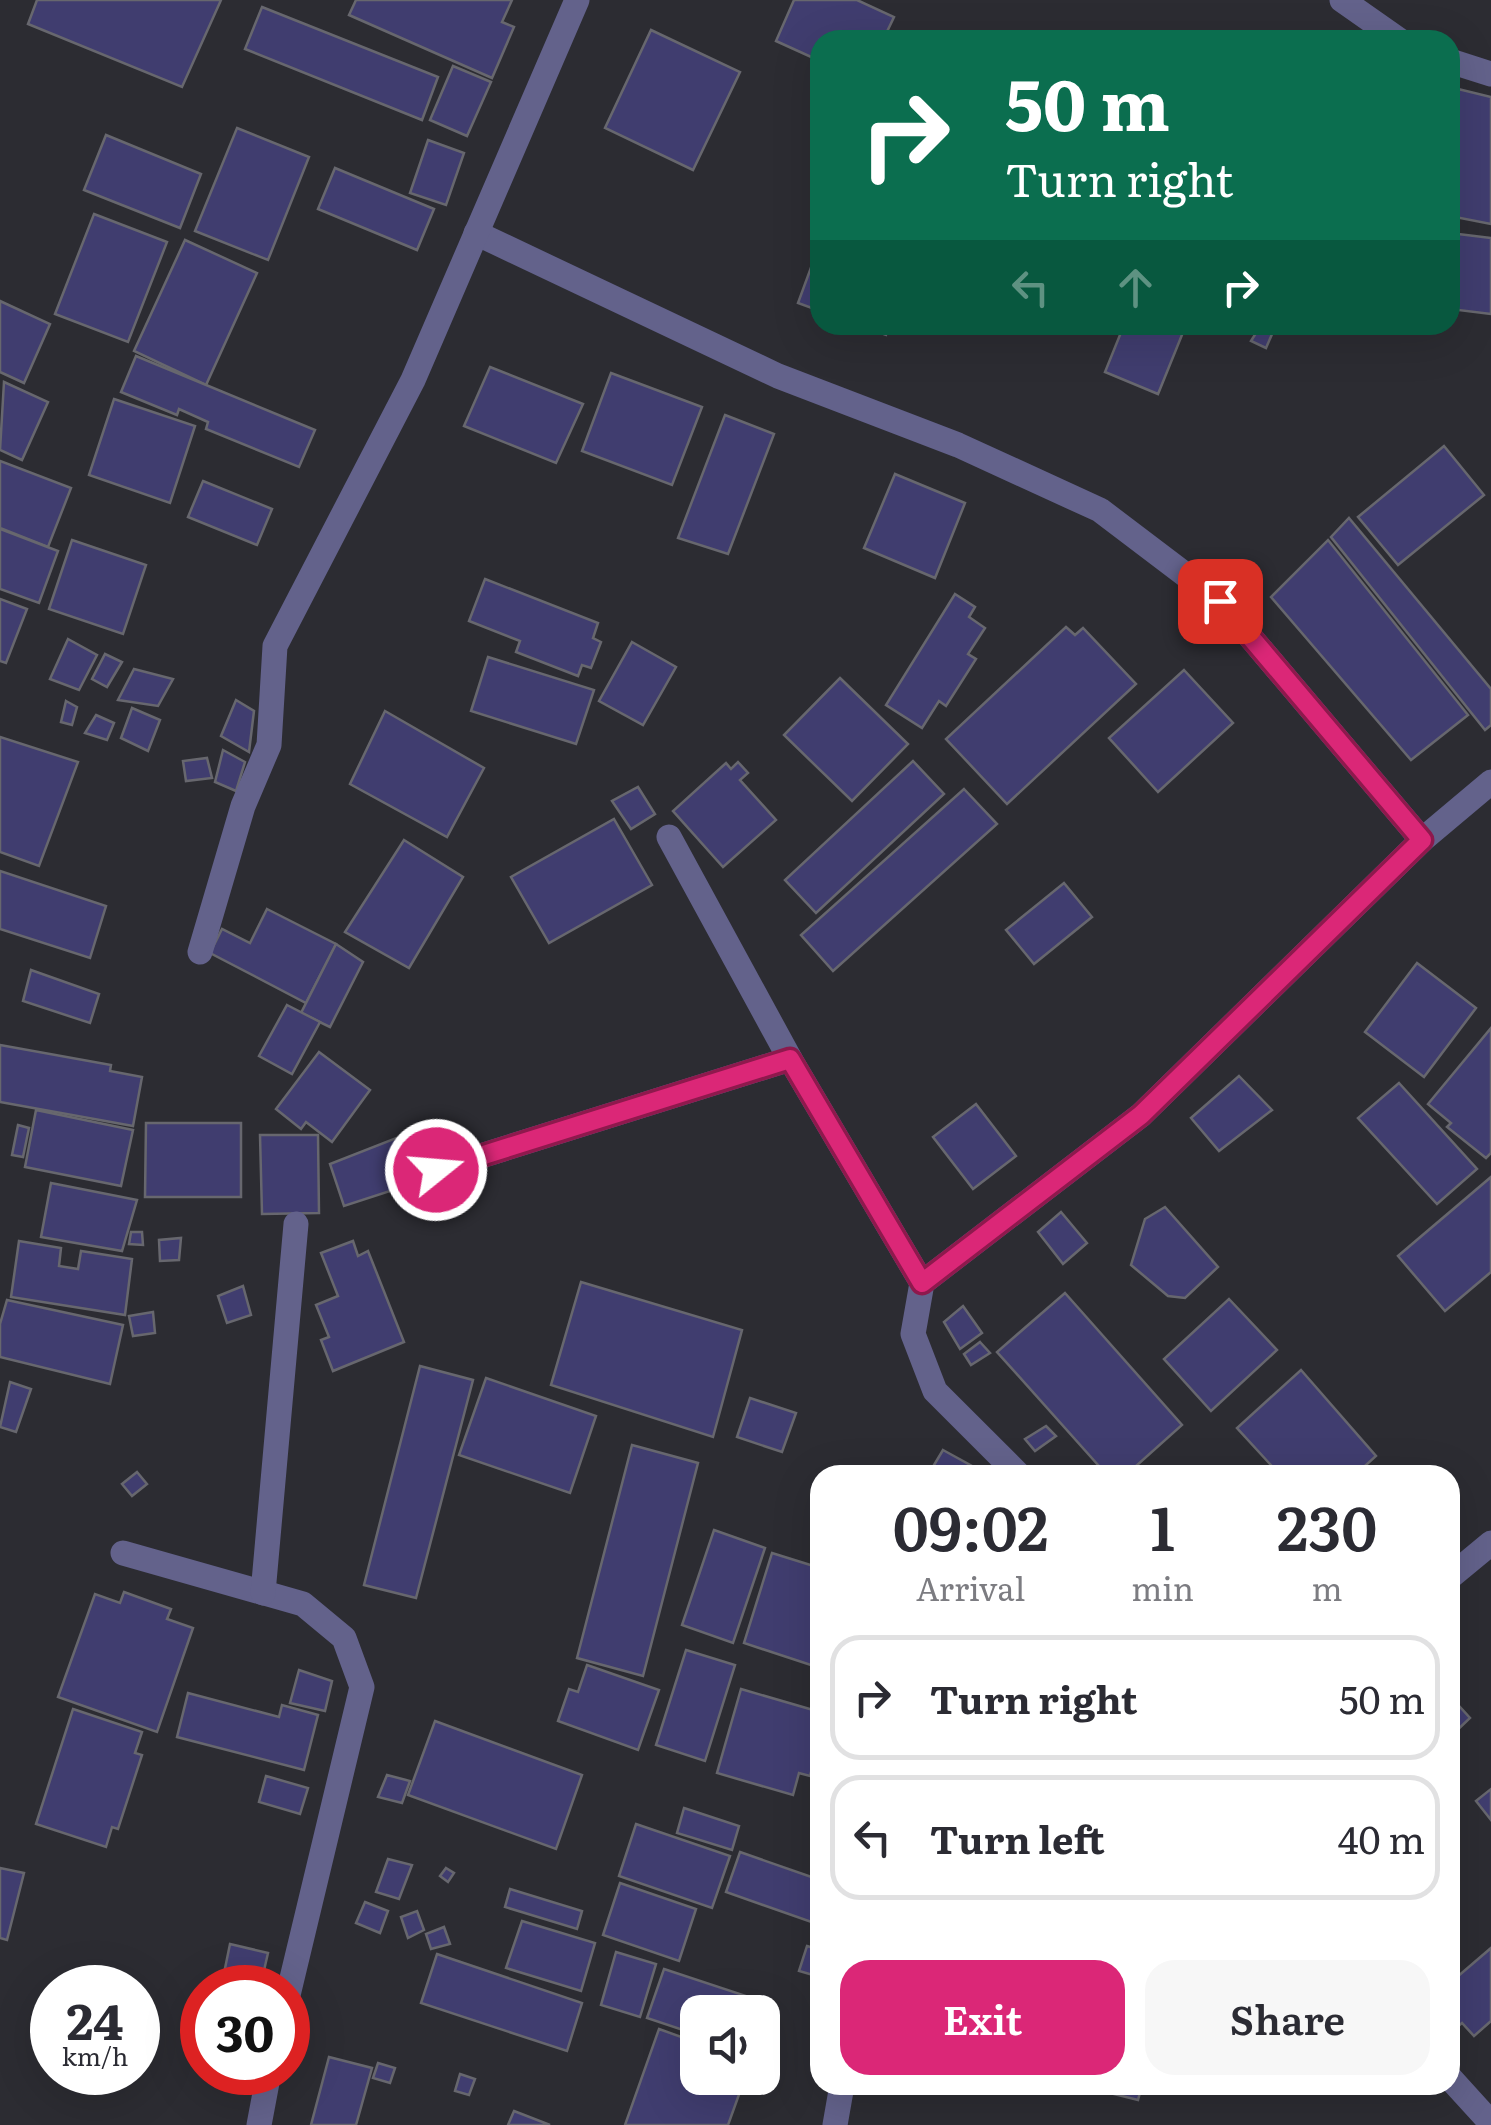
<!DOCTYPE html>
<style>
:root{--surface:#fff;--page:#f7f7f7;--text:#2b2b33;--muted:#7c7c81;--line:#e1e1e2;--accent:#db2777}
body{margin:0;font-family:Literata,serif;background:var(--page);color:var(--text);height:100vh;display:flex;flex-direction:column;font-size:38px;white-space:nowrap}
*{box-sizing:border-box;margin:0}
p{font-size:32px;color:var(--muted)}
.icon{flex:none;width:55px;height:55px;fill:none;stroke:currentColor;stroke-width:2;stroke-linecap:round;stroke-linejoin:round}
.map{position:relative;flex:1;overflow:hidden}
.drawer{position:absolute;left:810px;top:1465px;width:650px;height:630px;display:flex;flex-direction:column;background:var(--surface);border-radius:30px;box-shadow:0 10px 40px #0002}
.drawer>*{flex:none}
.top-card{position:absolute;left:810px;top:30px;width:650px;height:305px;border-radius:30px;box-shadow:0 10px 40px #0002;background:#0b6e4f;color:#fff;overflow:hidden}
.controls{position:absolute;left:680px;top:1995px;display:grid;gap:20px}
.controls a{display:grid;place-items:center;width:100px;height:100px;border-radius:20px;background:var(--surface);box-shadow:0 10px 40px #0002;font-size:50px}
.speed{position:absolute;left:30px;top:1965px;display:flex;gap:20px;font-size:50px;font-weight:700;text-align:center}
.speed>*{display:grid;place-content:center;width:130px;height:130px;border-radius:50%;background:var(--surface);box-shadow:0 10px 40px #0002;line-height:1}
.speed small{font-size:25px;font-weight:400}
.speed .limit{border:15px solid #d22;background:#fff;color:#111}
.pin{position:absolute;display:grid;place-items:center;width:85px;height:85px;color:#fff;margin:-42px;border-radius:20px;box-shadow:0 5px 15px #0006}
.me{position:absolute;width:110px;margin:-55px;rotate:73deg;stroke-linejoin:round;filter:drop-shadow(0 0 8px #0008)}
.turn{display:flex;align-items:center;gap:35px;height:210px;padding:0 30px;font-size:45px}
.turn .icon{width:130px;height:130px;stroke-width:2.5}
.turn b{display:block;font-size:70px;line-height:85px}
.lanes{display:flex;align-items:center;height:95px;padding:0 30px;background:#0003;justify-content:center;gap:50px;direction:ltr}
.lanes .off{opacity:.35}
.eta{display:flex;justify-content:space-evenly;align-items:center;height:170px;text-align:center}
.eta b{font-size:60px;font-weight:600;line-height:70px}
.action{display:flex;gap:20px;margin-top:auto;padding:20px 30px}
.action a{flex:1;height:115px;border-radius:30px;background:var(--accent);color:#fff;font-size:40px;font-weight:600;line-height:115px;text-align:center}
.action a+a{background:var(--page);color:var(--text)}
ul{padding:0;list-style:none}
li{display:flex;align-items:center;gap:30px;height:125px;margin:0 20px 15px;padding:0 10px;border:5px solid var(--line);border-radius:30px}
li div{flex:1}
li b{display:block;font-size:38px}
li em{font-style:normal}
.map>svg:first-child{display:block}
.building{fill:#403d6f;stroke:#67676e;stroke-width:2.5}
.lines{fill:none;stroke-linecap:round;stroke-linejoin:round}
.minor{stroke:#63628b;stroke-width:25}
.route-casing{stroke:#8e194d;stroke-width:25}
.route{stroke:#db2777;stroke-width:18}
</style>
<div class="map">
<svg width="1491" height="2125" viewBox="0 0 1491 2125">
<rect width="100%" height="100%" fill="#2c2c32"/>
<!-- building -->
<g class="building">
<path d="M37,0H221L182,87L28,24Z"/>
<path d="M356,0H512L502,22L514,27L492,78L349,15Z"/>
<path d="M794,0H857L894,17L883,40H820V61L776,41Z"/>
<path d="M262,7L438,77L422,120L245,49Z"/>
<path d="M651,30L740,72L693,170L605,128Z"/>
<path d="M453,66L491,82L467,136L430,120Z"/>
<path d="M1450,87L1491,97V224L1450,216Z"/>
<path d="M237,128L309,157L268,260L195,231Z"/>
<path d="M106,135L201,174L180,228L84,190Z"/>
<path d="M428,140L464,153L446,205L410,193Z"/>
<path d="M335,168L434,209L417,250L318,209Z"/>
<path d="M94,214L167,242L128,342L55,314Z"/>
<path d="M1450,233L1491,238V314L1450,309Z"/>
<path d="M185,240L257,273L206,385L134,351Z"/>
<path d="M820,243V311L798,303Z"/>
<path d="M0,301L50,324L24,383L0,372Z"/>
<path d="M859,325H890L886,335Z"/>
<path d="M1124,325H1186L1158,394L1105,372Z"/>
<path d="M1261,325H1276L1266,348L1251,341Z"/>
<path d="M136,356L315,430L299,467L206,429L208,422L179,409L177,415L121,392Z"/>
<path d="M490,367L583,404L556,463L464,426Z"/>
<path d="M611,373L702,407L672,485L582,451Z"/>
<path d="M4,382L48,402L22,460L0,450Z"/>
<path d="M114,399L195,426L170,503L89,475Z"/>
<path d="M725,415L774,434L728,554L678,538Z"/>
<path d="M1444,446L1484,495L1398,565L1358,517Z"/>
<path d="M0,461L71,488L48,547L0,528Z"/>
<path d="M895,474L965,503L935,578L864,548Z"/>
<path d="M203,481L272,509L257,545L188,517Z"/>
<path d="M1349,518L1491,689V725L1485,730L1331,537Z"/>
<path d="M0,529L58,551L39,603L0,589Z"/>
<path d="M72,540L146,565L123,634L49,609Z"/>
<path d="M1328,540L1468,715L1411,760L1271,597Z"/>
<path d="M485,579L598,623L593,638L601,642L591,668L582,665L578,676L516,652L520,641L469,621Z"/>
<path d="M955,594L975,607L969,617L985,628L968,654L976,659L946,706L939,701L922,728L886,705Z"/>
<path d="M0,599L27,609L6,663L0,661Z"/>
<path d="M1066,627L1075,635L1083,628L1136,684L1007,804L946,739Z"/>
<path d="M68,639L97,655L79,690L50,679Z"/>
<path d="M632,642L676,667L643,725L599,701Z"/>
<path d="M105,654L122,662L107,687L92,679Z"/>
<path d="M488,657L594,690L576,744L471,711Z"/>
<path d="M134,669L173,679L158,706L118,700Z"/>
<path d="M1184,670L1233,723L1158,792L1109,738Z"/>
<path d="M840,678L908,744L852,801L784,735Z"/>
<path d="M236,700L254,711L249,752L221,736Z"/>
<path d="M66,701L77,707L72,725L61,722Z"/>
<path d="M132,708L160,720L148,751L121,738Z"/>
<path d="M385,711L484,768L447,837L350,784Z"/>
<path d="M96,715L114,723L107,740L85,733Z"/>
<path d="M0,737L78,762L39,866L0,852Z"/>
<path d="M223,750L245,762L236,791L215,782Z"/>
<path d="M207,758L212,778L186,781L183,761Z"/>
<path d="M913,761L944,794L816,913L785,880Z"/>
<path d="M738,762L748,773L740,780L776,820L723,867L673,811L726,763L731,769Z"/>
<path d="M638,787L655,814L631,829L612,801Z"/>
<path d="M964,789L997,824L833,971L801,935Z"/>
<path d="M614,819L652,885L549,943L511,877Z"/>
<path d="M404,840L463,877L409,968L345,932Z"/>
<path d="M0,871L106,906L90,958L0,929Z"/>
<path d="M1064,883L1092,917L1034,964L1006,930Z"/>
<path d="M267,909L336,944L306,1003L210,953L222,929L250,943Z"/>
<path d="M336,944L363,962L330,1027L301,1013Z"/>
<path d="M1417,963L1476,1008L1424,1077L1365,1032Z"/>
<path d="M31,970L99,994L90,1023L23,1001Z"/>
<path d="M287,1005L320,1022L292,1074L259,1056Z"/>
<path d="M1491,1028V1153L1486,1158L1447,1127L1451,1123L1428,1104Z"/>
<path d="M0,1045L111,1065L110,1071L142,1077L133,1126L0,1102Z"/>
<path d="M319,1052L370,1090L332,1142L306,1122L301,1129L276,1109Z"/>
<path d="M1239,1076L1272,1110L1219,1151L1191,1118Z"/>
<path d="M1399,1083L1477,1169L1437,1204L1358,1118Z"/>
<path d="M976,1104L1016,1156L973,1189L933,1137Z"/>
<path d="M36,1110L133,1130L121,1186L25,1167Z"/>
<path d="M146,1123H241V1197H145Z"/>
<path d="M18,1125L29,1128L23,1157L12,1155Z"/>
<path d="M409,1133L427,1179L344,1206L330,1164Z"/>
<path d="M260,1135H318L319,1213L262,1214Z"/>
<path d="M1491,1177V1272L1445,1311L1398,1256Z"/>
<path d="M51,1183L137,1200L122,1251L41,1237Z"/>
<path d="M1165,1207L1218,1267L1185,1298L1168,1296L1131,1265L1145,1219Z"/>
<path d="M1061,1212L1087,1243L1063,1264L1038,1232Z"/>
<path d="M131,1232H142L143,1245L129,1244Z"/>
<path d="M181,1238L179,1260L160,1261L159,1240Z"/>
<path d="M19,1241L61,1248L59,1266L78,1269L81,1251L132,1259L125,1315L11,1297Z"/>
<path d="M353,1241L358,1256L368,1251L404,1342L333,1371L321,1340L329,1337L316,1305L338,1296L321,1253Z"/>
<path d="M581,1282L742,1330L713,1437L551,1385Z"/>
<path d="M243,1286L251,1315L227,1323L218,1296Z"/>
<path d="M1065,1293L1182,1425L1126,1475H1107L997,1352Z"/>
<path d="M1229,1299L1277,1350L1211,1411L1164,1359Z"/>
<path d="M7,1300L123,1325L110,1384L0,1357V1324Z"/>
<path d="M963,1306L982,1333L960,1349L944,1322Z"/>
<path d="M153,1312L155,1333L133,1336L129,1316Z"/>
<path d="M980,1342L990,1353L971,1365L964,1354Z"/>
<path d="M420,1366L473,1380L416,1598L364,1585Z"/>
<path d="M1301,1370L1376,1456L1355,1475H1280L1237,1428Z"/>
<path d="M486,1378L596,1416L570,1493L459,1455Z"/>
<path d="M10,1382L31,1389L16,1432L0,1427Z"/>
<path d="M750,1398L796,1413L782,1452L737,1437Z"/>
<path d="M1046,1426L1056,1436L1035,1451L1025,1439Z"/>
<path d="M632,1445L698,1463L643,1676L577,1658Z"/>
<path d="M943,1450L981,1471L978,1475H928Z"/>
<path d="M137,1472L147,1484L132,1496L122,1484Z"/>
<path d="M714,1530L765,1548L733,1643L682,1625Z"/>
<path d="M772,1553L820,1568V1668L744,1643Z"/>
<path d="M124,1592L171,1609L167,1619L193,1628L157,1732L58,1697L95,1594L120,1603Z"/>
<path d="M686,1650L735,1665L705,1761L656,1745Z"/>
<path d="M587,1665L659,1690L638,1750L558,1721L569,1689L578,1692Z"/>
<path d="M299,1670L332,1681L325,1711L290,1703Z"/>
<path d="M741,1689L820,1712V1766L813,1764L810,1776L799,1773L793,1795L717,1773Z"/>
<path d="M188,1693L279,1717L282,1705L318,1715L304,1770L177,1737Z"/>
<path d="M1450,1696L1470,1718L1450,1737Z"/>
<path d="M73,1709L142,1732L135,1753L142,1755L118,1829L112,1827L106,1847L36,1824Z"/>
<path d="M435,1721L582,1775L556,1849L408,1795Z"/>
<path d="M387,1775L410,1781L402,1803L378,1797Z"/>
<path d="M266,1776L308,1788L300,1814L259,1802Z"/>
<path d="M1491,1789V1820L1476,1801Z"/>
<path d="M684,1808L739,1826L732,1850L677,1833Z"/>
<path d="M636,1824L730,1856L712,1908L619,1876Z"/>
<path d="M740,1852L820,1880V1925L726,1892Z"/>
<path d="M388,1859L412,1865L399,1899L376,1892Z"/>
<path d="M0,1868L24,1873L7,1940L0,1938Z"/>
<path d="M446,1868L454,1873L448,1882L440,1876Z"/>
<path d="M620,1883L696,1909L679,1961L603,1935Z"/>
<path d="M510,1889L582,1911L577,1929L505,1907Z"/>
<path d="M365,1902L388,1911L380,1933L356,1923Z"/>
<path d="M417,1911L424,1930L408,1938L401,1917Z"/>
<path d="M522,1921L595,1943L581,1991L506,1968Z"/>
<path d="M444,1927L450,1944L431,1949L426,1934Z"/>
<path d="M230,1944L268,1953L260,1988H221Z"/>
<path d="M807,1946L820,1950V1977L799,1971Z"/>
<path d="M1491,1948V2021L1474,2036L1462,2023L1451,2032L1450,1983Z"/>
<path d="M616,1952L656,1964L640,2017L601,2005Z"/>
<path d="M437,1954L582,2003L567,2051L421,2003Z"/>
<path d="M664,1969L770,2004L762,2025V2012H698V2035L647,2018Z"/>
<path d="M659,2029L698,2043V2078H745L728,2125H625Z"/>
<path d="M329,2057L372,2068L356,2125H311Z"/>
<path d="M378,2063L395,2068L390,2083L373,2078Z"/>
<path d="M460,2074L475,2079L469,2095L455,2091Z"/>
<path d="M1095,2085H1142L1138,2100L1094,2089Z"/>
<path d="M514,2111L550,2125H508Z"/>
</g>
<g class="lines">
<!-- minor -->
<g class="minor">
<path d="M1342,0L1399,40"/>
<path d="M1450,61L1491,74"/>
<path d="M476,233L778,376L958,445L1100,510L1220,601L1422,840"/>
<path d="M669,837L790,1059L922,1283"/>
<path d="M200,952L243,806L269,745L275,646L413,380L577,0"/>
<path d="M436,1170L790,1059"/>
<path d="M1019,1475L935,1391L913,1334L922,1283L1141,1115L1422,840L1491,782"/>
<path d="M123,1553L303,1604L344,1638L362,1687L288,1995"/>
<path d="M1450,1577L1491,1543"/>
<path d="M263,1593L296,1224"/>
<path d="M1450,2078L1491,2123"/>
<path d="M259,2125L269,2072"/>
<path d="M835,2125L842,2085"/>
</g>
</g>
<g class="lines">
<!-- route casing -->
<g class="route-casing">
<path id="route" d="M436,1170L790,1059L922,1283L1141,1115L1422,840L1220,601"/>
</g>
<!-- route -->
<use href="#route" class="route"/>
</g>
</svg>
<div class="controls">
<a><svg class="icon" aria-label="sound" viewBox="0 0 24 24"><path d="M4 9h4l5-4v14l-5-4H4zM17 9q2 3 0 6"/></svg></a>
</div>
<div class="speed"><div>24<small>km/h</small></div><div class="limit">30</div></div>
<div class="pin" style="left:1220px;top:601px;background:#d93025"><svg class="icon" aria-label="arrive" viewBox="0 0 24 24"><path d="M6 21V4h12l-3 4 3 4H6"/></svg></div>
<svg class="me" style="left:436px;top:1170px" viewBox="-20 -20 40 40"><circle r="17" fill="#db2777" stroke="#fff" stroke-width="3"/><path d="M0-11L8 9 0 5-8 9z" fill="#fff"/></svg>
<div class="top-card">
<div class="turn"><svg class="icon" aria-label="right" viewBox="0 0 24 24"><path d="M7 20v-9h11M14 6l5 5-5 5"/></svg><div><b>50 m</b>Turn right</div></div>
<div class="lanes"><svg class="icon off" aria-label="left" viewBox="0 0 24 24"><path d="M17 20v-9H6M10 6l-5 5 5 5"/></svg><svg class="icon off" aria-label="ahead" viewBox="0 0 24 24"><path d="M12 20V5M6 11l6-6 6 6"/></svg><svg class="icon" aria-label="right" viewBox="0 0 24 24"><path d="M7 20v-9h11M14 6l5 5-5 5"/></svg></div>
</div>
<section class="drawer">
<div class="eta">
<div><b>09:02</b><p>Arrival</p></div>
<div><b>1</b><p>min</p></div>
<div><b>230</b><p>m</p></div>
</div>
<ul>
<li><svg class="icon" aria-label="right" viewBox="0 0 24 24"><path d="M7 20v-9h11M14 6l5 5-5 5"/></svg><div><b>Turn right</b></div><em>50 m</em></li>
<li><svg class="icon" aria-label="left" viewBox="0 0 24 24"><path d="M17 20v-9H6M10 6l-5 5 5 5"/></svg><div><b>Turn left</b></div><em>40 m</em></li>
</ul>
<div class="action"><a>Exit</a><a>Share</a></div>
</section>
</div>
